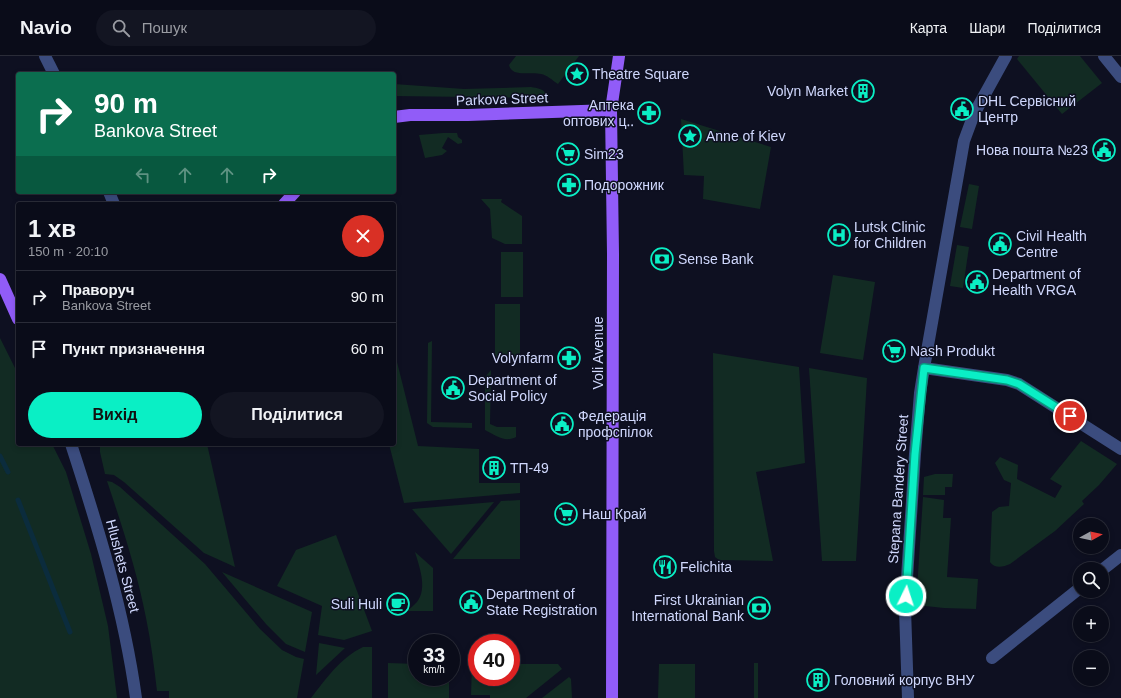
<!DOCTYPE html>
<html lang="uk">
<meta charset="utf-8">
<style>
:root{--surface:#0a0c19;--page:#131522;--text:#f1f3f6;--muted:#999ba2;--line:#2a2c38;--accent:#0aefc5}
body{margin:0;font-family:Helvetica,sans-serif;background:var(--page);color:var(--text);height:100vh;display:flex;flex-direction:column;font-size:15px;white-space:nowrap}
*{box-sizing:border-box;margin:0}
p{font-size:13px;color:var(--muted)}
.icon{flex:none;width:22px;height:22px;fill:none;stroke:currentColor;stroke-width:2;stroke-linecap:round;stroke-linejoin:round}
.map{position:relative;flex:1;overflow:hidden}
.sheet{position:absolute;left:16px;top:146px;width:380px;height:244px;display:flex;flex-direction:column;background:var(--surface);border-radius:4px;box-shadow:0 2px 6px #0003,0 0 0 1px var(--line)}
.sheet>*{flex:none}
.banner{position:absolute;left:16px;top:16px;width:380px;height:122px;border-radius:4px;box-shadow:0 2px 6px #0003,0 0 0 1px var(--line);background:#0b6e4f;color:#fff;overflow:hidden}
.needle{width:26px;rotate:82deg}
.controls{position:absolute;left:1073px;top:462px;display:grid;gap:8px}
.controls a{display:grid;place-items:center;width:36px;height:36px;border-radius:50%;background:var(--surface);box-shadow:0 2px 6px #0003,0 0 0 1px var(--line);font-size:20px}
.speed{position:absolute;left:408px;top:578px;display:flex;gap:8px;font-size:20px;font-weight:700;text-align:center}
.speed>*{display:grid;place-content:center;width:52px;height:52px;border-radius:50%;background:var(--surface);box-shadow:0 2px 6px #0003,0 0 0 1px var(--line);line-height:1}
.speed small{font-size:10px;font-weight:400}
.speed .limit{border:6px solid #d22;background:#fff;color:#111}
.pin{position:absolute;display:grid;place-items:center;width:34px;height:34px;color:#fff;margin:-17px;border:2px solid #fff;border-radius:50%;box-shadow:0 1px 4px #0007}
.me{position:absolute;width:44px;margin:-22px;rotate:4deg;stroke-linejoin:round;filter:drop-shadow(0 0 3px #0008)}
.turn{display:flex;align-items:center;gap:14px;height:84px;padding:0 12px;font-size:18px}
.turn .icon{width:52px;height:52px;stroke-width:2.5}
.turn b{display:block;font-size:28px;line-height:34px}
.lanes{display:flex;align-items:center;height:38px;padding:0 12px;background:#0003;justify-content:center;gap:20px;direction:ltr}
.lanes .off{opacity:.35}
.round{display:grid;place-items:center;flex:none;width:42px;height:42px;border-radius:21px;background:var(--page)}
.summary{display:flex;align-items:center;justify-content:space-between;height:68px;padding:0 12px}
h1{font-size:24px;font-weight:800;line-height:30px}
.action{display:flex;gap:8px;margin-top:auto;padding:8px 12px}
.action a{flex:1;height:46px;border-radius:24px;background:var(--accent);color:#111;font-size:16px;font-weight:800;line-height:46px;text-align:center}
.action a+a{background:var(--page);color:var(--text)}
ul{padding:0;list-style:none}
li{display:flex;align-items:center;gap:12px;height:52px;padding:0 12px;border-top:1px solid var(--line)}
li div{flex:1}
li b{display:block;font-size:15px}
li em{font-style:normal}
header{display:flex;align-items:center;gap:24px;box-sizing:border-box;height:56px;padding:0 20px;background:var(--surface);border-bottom:1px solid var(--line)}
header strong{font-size:19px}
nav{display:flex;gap:22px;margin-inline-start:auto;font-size:14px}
.search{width:280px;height:36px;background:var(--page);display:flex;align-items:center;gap:10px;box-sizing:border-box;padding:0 14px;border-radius:22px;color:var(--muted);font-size:15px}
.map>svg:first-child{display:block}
.green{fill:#122b23}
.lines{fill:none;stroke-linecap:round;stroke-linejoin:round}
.stream{stroke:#0b2c3d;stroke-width:5}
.minor{stroke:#3b4c7e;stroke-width:12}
.major{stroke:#915cf8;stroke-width:12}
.route-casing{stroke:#069b80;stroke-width:10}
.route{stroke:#0aefc5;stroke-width:7}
.labels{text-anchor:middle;stroke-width:3;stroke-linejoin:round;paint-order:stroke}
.poi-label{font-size:14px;fill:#d0d8fd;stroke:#0e1021;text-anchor:start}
.street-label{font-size:14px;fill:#d0d8fd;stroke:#0e1021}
</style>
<header>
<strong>Navio</strong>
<div class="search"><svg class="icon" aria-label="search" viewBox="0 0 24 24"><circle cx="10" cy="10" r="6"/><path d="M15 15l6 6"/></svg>Пошук</div>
<nav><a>Карта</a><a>Шари</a><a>Поділитися</a></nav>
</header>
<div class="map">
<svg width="1121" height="642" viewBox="0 0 1121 642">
<rect width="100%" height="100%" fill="#0e1021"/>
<!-- green -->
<g class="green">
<path d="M516,0H579L558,28C552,24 547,19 541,18C531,15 512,22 509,9Z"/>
<path d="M1019,0H1080L1102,27L1062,58L1017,3Z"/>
<path d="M394,28L464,33L531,31C537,32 545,33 547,40L546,42L394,40Z"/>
<path d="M681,63L771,91L760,153L703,143L704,120L684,119Z"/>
<path d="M443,77H457L458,81L462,84V87L458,88L448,81L442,92L447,95L442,99L425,102L419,79Z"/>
<path d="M969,128L979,130L972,173L960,171Z"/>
<path d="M481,143H502L501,146L522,160V188H505L492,182L490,153Z"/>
<path d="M957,189L969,191L963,232L950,230Z"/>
<rect x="501" y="196" width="22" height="45"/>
<path d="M833,219L875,226L863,304L820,297Z"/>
<path d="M495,248H520V302L495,301Z"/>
<path d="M0,282L18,318V388H52L66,416L91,498L108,570L117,642H0Z"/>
<path d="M432,285L431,366L472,367V372L433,371L427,367L428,287Z"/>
<path d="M394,294L418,390L479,393V427H520V437L404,447L389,388H394Z"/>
<path d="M713,297L799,311L805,407L756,416L773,505L719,504L715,501L714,495Z"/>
<path d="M809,312L867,322L856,505H822Z"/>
<path d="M491,314L490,368L497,371H516V381C505,387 495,379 485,374V321Z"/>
<path d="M1081,385L1117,408L1099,429L1082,445L1084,448L1055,475L1010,508C1003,511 995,513 990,506L992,456L999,451L1009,450L1011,427L1004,424L995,407L1000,401L1018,409L1017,423L1055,442L1062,430L1050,423Z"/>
<path d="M100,388H207L235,511L204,497L124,426L114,419L105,418L100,396Z"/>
<path d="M935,418H953L952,431H945V439H923L924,421Z"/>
<path d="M107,425L112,426L120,431L205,508L260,573L282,594L296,601L304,603L297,642H169V635H157C154,610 151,586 146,562C137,515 122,470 107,425Z"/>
<path d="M923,441L944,444L943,462H951L947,521L978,523L976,553L944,552L916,549Z"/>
<path d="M520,444V503H453L501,445Z"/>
<path d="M494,446L451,498L412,453Z"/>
<path d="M336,479L372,575L344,584L318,579L322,550L277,530L296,494Z"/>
<path d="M415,496L433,512V555H407C411,552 414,549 417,546C428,532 419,510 415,496Z"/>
<path d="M222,516L312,556L305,596L286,588L266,568Z"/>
<path d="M319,587L345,592L316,619Z"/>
<path d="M363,591H372V642H311C326,623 340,602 363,591Z"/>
<path d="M388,607L417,608V621H449V642H388Z"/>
<rect x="754" y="607" width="4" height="35"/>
<path d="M472,608H477V621H511V608H558L562,613L526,642H490V639H471Z"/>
<path d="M659,608H695V642H658Z"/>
<path d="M569,621L571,623L572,642H542Z"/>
</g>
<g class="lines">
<!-- stream -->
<g class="stream">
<path d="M0,400L8,416"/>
<path d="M18,444L70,576"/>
</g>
<!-- minor -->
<g class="minor">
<path d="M45,0L54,18"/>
<path d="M1104,0L1121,21"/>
<path d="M109,136L114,148"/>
<path d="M924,312L1007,324L1019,328L1121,393"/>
<path d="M71,388C98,471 124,555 136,642"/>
<path d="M1102,514L1121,499"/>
<path d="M992,602L1080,532"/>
<path d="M908,642L905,553L915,398L920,337L924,312L964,85L974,58L1006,0"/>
</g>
<!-- major -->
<g class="major">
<path d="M394,61L410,59H468L611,54"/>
<path d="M284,148L295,136"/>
<path d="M0,223L18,263"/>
<path d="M612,642L613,198L611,54L619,0"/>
</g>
</g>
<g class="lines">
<!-- route casing -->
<g class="route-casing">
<path id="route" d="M906,540L915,398L924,312L1007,324L1019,328L1070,360"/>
</g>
<!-- route -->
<use href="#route" class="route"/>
</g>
<!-- icons -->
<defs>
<g id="sight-ring" transform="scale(1.15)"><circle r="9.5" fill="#0e1021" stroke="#0aefc5" stroke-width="1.5"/><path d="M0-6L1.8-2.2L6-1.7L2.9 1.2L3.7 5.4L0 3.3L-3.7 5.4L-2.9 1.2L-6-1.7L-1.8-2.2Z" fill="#0aefc5"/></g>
<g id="building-ring" transform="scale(1.15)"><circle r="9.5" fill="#0e1021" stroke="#0aefc5" stroke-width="1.5"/><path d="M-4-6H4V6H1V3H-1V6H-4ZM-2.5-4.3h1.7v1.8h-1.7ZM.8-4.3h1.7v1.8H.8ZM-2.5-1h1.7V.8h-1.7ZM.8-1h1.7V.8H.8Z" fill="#0aefc5"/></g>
<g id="civic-ring" transform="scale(1.15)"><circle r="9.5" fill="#0e1021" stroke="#0aefc5" stroke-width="1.5"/><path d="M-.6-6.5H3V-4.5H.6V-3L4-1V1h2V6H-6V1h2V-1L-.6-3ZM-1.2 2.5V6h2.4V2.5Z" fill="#0aefc5"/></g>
<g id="pharmacy-ring" transform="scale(1.15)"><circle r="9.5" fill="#0e1021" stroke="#0aefc5" stroke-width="1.5"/><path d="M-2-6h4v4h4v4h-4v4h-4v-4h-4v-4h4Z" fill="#0aefc5"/></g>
<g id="supermarket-ring" transform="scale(1.15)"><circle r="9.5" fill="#0e1021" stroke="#0aefc5" stroke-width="1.5"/><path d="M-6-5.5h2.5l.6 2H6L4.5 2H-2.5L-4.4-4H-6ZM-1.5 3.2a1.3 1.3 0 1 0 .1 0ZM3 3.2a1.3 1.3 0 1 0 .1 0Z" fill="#0aefc5"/></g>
<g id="hospital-ring" transform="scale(1.15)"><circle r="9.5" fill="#0e1021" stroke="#0aefc5" stroke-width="1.5"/><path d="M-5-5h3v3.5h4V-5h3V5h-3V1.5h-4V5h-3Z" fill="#0aefc5"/></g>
<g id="bank-ring" transform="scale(1.15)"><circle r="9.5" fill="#0e1021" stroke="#0aefc5" stroke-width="1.5"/><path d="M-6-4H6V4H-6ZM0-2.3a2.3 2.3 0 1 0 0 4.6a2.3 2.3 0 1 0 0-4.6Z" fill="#0aefc5"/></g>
<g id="restaurant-ring" transform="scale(1.15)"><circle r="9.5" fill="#0e1021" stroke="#0aefc5" stroke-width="1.5"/><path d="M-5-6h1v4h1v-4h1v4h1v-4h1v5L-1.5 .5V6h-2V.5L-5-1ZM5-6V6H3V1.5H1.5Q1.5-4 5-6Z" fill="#0aefc5"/></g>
<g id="cafe-ring" transform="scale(1.15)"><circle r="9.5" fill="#0e1021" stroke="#0aefc5" stroke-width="1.5"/><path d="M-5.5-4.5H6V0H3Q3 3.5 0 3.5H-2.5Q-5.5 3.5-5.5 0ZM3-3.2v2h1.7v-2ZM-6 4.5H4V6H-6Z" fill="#0aefc5"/></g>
</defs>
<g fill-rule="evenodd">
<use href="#sight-ring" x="577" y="18"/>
<use href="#building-ring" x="863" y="35"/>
<use href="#civic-ring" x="962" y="53"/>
<use href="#pharmacy-ring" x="649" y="57"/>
<use href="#sight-ring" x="690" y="80"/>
<use href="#civic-ring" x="1104" y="94"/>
<use href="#supermarket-ring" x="568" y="98"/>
<use href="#pharmacy-ring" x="569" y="129"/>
<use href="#hospital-ring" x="839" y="179"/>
<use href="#civic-ring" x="1000" y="188"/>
<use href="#bank-ring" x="662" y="203"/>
<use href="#civic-ring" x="977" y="226"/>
<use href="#supermarket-ring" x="894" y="295"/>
<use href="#pharmacy-ring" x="569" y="302"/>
<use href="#civic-ring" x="453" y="332"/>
<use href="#civic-ring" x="562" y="368"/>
<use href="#building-ring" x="494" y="412"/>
<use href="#supermarket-ring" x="566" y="458"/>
<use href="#restaurant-ring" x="665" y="511"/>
<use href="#civic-ring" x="471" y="546"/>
<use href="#cafe-ring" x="398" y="548"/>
<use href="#bank-ring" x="759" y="552"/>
<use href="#building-ring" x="818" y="624"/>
</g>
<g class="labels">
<!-- poi labels -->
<g class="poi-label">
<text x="592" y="23">Theatre Square</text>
<text x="848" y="40" text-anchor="end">Volyn Market</text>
<text x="978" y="50">DHL Сервісний<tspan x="978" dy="16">Центр</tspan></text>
<text x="634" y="54" text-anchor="end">Аптека<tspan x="634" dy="16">оптових ц‥</tspan></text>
<text x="706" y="85">Anne of Kiev</text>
<text x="1088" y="99" text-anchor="end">Нова пошта №23</text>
<text x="584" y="103">Sim23</text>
<text x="584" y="134">Подорожник</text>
<text x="854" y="176">Lutsk Clinic<tspan x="854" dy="16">for Children</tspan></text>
<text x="1016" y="185">Civil Health<tspan x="1016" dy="16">Centre</tspan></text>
<text x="678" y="208">Sense Bank</text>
<text x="992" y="223">Department of<tspan x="992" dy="16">Health VRGA</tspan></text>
<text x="910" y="300">Nash Produkt</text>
<text x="554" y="307" text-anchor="end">Volynfarm</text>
<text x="468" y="329">Department of<tspan x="468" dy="16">Social Policy</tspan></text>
<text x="578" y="365">Федерація<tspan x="578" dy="16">профспілок</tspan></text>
<text x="510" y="417">ТП-49</text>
<text x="582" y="463">Наш Край</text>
<text x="680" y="516">Felichita</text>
<text x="486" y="543">Department of<tspan x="486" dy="16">State Registration</tspan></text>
<text x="744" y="549" text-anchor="end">First Ukrainian<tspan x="744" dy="16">International Bank</tspan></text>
<text x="382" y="553" text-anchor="end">Suli Huli</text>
<text x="834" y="629">Головний корпус ВНУ</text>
</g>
<!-- street labels -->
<g class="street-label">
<text transform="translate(502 43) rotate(-2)" y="5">Parkova Street</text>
<text transform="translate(598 297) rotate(-90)" y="5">Voli Avenue</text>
<text transform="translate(898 433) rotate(-86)" y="5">Stepana Bandery Street</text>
<text transform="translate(123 510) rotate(75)" y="5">Hlushets Street</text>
</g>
</g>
</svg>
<div class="controls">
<a><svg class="needle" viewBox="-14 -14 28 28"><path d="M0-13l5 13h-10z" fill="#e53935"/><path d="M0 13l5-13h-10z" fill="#999ba2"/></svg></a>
<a><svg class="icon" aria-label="search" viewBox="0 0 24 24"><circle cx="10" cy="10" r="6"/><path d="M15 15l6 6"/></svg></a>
<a>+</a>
<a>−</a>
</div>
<div class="speed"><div>33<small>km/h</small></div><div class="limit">40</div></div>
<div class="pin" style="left:1070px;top:360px;background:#d93025"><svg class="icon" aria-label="arrive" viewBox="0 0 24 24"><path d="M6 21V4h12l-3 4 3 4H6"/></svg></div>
<svg class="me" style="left:906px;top:540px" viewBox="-20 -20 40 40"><circle r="17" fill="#0aefc5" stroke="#fff" stroke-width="3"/><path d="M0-11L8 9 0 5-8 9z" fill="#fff"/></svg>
<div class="banner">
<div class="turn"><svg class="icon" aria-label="right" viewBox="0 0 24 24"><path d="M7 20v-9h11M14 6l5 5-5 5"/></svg><div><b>90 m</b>Bankova Street</div></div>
<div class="lanes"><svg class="icon off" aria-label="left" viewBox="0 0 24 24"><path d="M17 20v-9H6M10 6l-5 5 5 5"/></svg><svg class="icon off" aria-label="ahead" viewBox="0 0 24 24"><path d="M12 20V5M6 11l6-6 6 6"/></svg><svg class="icon off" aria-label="ahead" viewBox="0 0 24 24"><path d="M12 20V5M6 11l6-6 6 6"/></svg><svg class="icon" aria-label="right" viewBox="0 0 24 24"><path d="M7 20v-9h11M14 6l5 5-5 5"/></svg></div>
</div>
<section class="sheet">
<div class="summary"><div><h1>1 хв</h1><p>150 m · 20:10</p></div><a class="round" style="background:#d93025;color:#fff"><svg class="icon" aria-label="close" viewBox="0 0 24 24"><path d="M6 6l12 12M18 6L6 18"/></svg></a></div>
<ul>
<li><svg class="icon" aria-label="right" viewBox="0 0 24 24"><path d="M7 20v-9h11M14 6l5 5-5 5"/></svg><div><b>Праворуч</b><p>Bankova Street</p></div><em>90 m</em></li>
<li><svg class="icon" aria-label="arrive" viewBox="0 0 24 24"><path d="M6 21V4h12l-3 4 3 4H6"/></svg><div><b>Пункт призначення</b></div><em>60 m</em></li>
</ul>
<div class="action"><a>Вихід</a><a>Поділитися</a></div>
</section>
</div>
